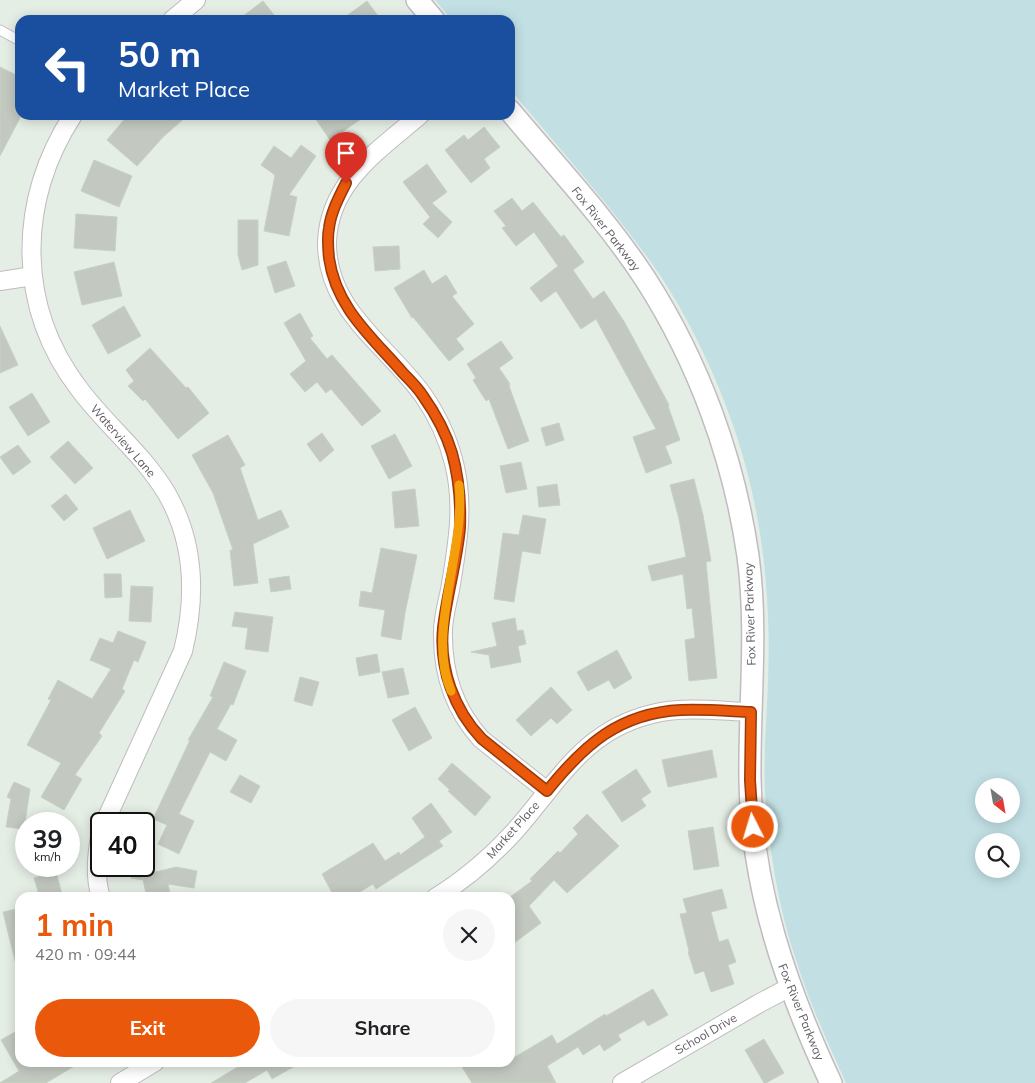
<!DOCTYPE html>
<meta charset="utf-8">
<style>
:root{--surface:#fff;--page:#f6f6f6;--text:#202124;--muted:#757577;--accent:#ea580c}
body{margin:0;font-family:Mulish,sans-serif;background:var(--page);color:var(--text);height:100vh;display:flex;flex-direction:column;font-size:19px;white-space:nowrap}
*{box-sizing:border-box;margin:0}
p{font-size:16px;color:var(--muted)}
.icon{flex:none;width:28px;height:28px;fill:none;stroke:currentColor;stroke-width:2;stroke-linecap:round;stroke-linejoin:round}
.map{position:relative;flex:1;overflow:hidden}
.drawer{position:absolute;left:15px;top:892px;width:500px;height:175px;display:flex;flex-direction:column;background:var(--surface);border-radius:15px;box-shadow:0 2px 12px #0003}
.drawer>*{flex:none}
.banner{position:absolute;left:15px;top:15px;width:500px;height:105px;border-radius:15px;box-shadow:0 2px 12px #0003;background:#1a4fa0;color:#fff;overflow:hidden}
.needle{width:32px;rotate:149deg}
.controls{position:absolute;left:975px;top:778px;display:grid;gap:10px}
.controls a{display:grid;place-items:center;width:45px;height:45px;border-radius:50%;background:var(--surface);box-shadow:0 2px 12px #0003;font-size:25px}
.speed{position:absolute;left:15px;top:812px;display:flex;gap:10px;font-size:25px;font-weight:700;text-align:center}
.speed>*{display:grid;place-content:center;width:65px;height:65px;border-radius:50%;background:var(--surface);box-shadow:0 2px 12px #0003;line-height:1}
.speed small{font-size:12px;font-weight:400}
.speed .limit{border:2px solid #111;border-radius:8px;background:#fff;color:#111}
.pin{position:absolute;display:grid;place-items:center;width:42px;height:42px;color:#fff;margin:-51px -21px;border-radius:50% 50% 50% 0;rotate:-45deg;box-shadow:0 0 5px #0007}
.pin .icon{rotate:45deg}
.me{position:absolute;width:55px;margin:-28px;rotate:355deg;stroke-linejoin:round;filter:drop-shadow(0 0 4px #0008)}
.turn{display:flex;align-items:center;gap:18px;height:105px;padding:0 20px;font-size:22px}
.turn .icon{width:65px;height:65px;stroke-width:2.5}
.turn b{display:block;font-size:35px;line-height:42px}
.round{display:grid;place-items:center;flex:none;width:52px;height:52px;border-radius:26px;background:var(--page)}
.overview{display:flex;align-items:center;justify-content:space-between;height:85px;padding:0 20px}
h1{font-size:30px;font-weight:700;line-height:38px;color:var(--accent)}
.action{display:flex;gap:10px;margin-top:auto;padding:10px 20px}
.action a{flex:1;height:58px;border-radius:30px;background:var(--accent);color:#fff;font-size:20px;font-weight:700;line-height:58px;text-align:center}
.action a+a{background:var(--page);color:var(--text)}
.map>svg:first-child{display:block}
.green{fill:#c2e0e4;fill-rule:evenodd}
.building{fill:#c3c9c0;stroke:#c5d2c3}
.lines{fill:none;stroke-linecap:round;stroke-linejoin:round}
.service-casing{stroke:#c0bbc2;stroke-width:11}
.minor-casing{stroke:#c0bbc2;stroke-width:20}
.tertiary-casing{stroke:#c0bbc2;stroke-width:24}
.service{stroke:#fff;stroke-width:9}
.minor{stroke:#fff;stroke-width:18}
.tertiary{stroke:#fff;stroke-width:21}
.route-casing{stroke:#983908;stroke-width:12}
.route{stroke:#ea580c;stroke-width:9}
.slow{stroke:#f59e0b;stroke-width:9}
.labels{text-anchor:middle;stroke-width:4;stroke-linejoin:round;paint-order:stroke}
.street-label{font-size:12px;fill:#615c64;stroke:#fff}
</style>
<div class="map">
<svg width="1035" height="1083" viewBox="0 0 1035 1083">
<rect width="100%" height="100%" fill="#e5eee4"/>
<!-- green -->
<path class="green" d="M435,0H1035V1083H846C828,1043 810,1004 797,963C778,908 769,849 765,792C764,776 765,759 765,743C767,702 770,660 768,618C766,558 756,495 737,437C718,378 684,307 648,258C605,199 556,145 510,89V20H452ZM984,786H1011V814H984ZM984,841H1011V869H984Z"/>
<!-- building -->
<g class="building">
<path d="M263,1L278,20H238Z"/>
<path d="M367,1L381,20H341Z"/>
<path d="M0,67L20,77V118L0,156Z"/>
<path d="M128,115H188L163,137L137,166L107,140Z"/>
<path d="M313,115H367L330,140Z"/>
<path d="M484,127L500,147L484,159L490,168L471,183L445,150L464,135L468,140Z"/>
<path d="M301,145L316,156L289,195L297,197L289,236L264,231L275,175L261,165L274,146L291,158Z"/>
<path d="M94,160L132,176L119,207L81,191Z"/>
<path d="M427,164L447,192L432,203L452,222L438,238L423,224L430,217L403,182Z"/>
<path d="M512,198L522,211L533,202L561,237L564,235L584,262L573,270L593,299L604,291L625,323L669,405L668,406L680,440L665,446L672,463L646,473L633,437L656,429L596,319L581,329L556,291L541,302L530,288L558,266L534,232L516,246L502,228L506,226L494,211Z"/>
<path d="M76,214L117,217L115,251L74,248Z"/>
<path d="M238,220H258V265L242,270L238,255Z"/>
<path d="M399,246L400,269L375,271L373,247Z"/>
<path d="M286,261L295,286L275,293L267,267Z"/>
<path d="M114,262L122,296L82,305L74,272Z"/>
<path d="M424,270L432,284L446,275L457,293L452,296L474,324L456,339L464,349L449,361L413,317L412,318L394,288Z"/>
<path d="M124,306L141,336L108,354L92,325Z"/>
<path d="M300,313L313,336L310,338L327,359L332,355L381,411L362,426L331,389L326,393L317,382L305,392L290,374L306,361L284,323Z"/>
<path d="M0,326L18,365L0,373Z"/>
<path d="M501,341L513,358L499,368L510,384L509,386L529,441L508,449L489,399L486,401L473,380L476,378L467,364Z"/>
<path d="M150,348L186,388L188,387L209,413L178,439L145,399L143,401L128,386L134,381L126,370Z"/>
<path d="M32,393L50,422L28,436L9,407Z"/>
<path d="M559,423L564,440L546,446L541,428Z"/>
<path d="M322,433L334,450L320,462L307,444Z"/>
<path d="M395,434L412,466L389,479L371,446Z"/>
<path d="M228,435L245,465L240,468L258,520L281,510L289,527L253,544L258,583L234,586L230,550H233L213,493L192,455Z"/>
<path d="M68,441L93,468L75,484L50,457Z"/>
<path d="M18,445L31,462L13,475L0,457Z"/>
<path d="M521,462L527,489L506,493L500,466Z"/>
<path d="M694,479L703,515L711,561L706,562L717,678L689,681L685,640L695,638L692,608L687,609L683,574L652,581L648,566L686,557L679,519L670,485Z"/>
<path d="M557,484L560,505L539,507L537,487Z"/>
<path d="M415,489L419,526L395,528L392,492Z"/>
<path d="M66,494L78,509L64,521L51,506Z"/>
<path d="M130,510L145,541L107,559L93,528Z"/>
<path d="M523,515L546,519L540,554L522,551L514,602L494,599L503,533L519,535Z"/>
<path d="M381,548L417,555L405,613L401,640L381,636L385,610L359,606L361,591L372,593Z"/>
<path d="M104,574H121L122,597L105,598Z"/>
<path d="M289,576L291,589L271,592L269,579Z"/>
<path d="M131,586L153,587L151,622L129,621Z"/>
<path d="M235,612L273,617L268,652L245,649L248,628L232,626Z"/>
<path d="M515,618L517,631L523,630L526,644L518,646L521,662L491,668L489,655L471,652L497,646L492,623Z"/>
<path d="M118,631L146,642L138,662L134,660L122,689L125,691L99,733L102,736L75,775L82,779L64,810L41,797L61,763L27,745L51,700L48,699L58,680L92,699L111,669L90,660L100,638L113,643Z"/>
<path d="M617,650L632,678L614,689L609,680L588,691L577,672Z"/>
<path d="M377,654L380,672L359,676L356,658Z"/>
<path d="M224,662L246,671L233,705L231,704L217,729L237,740L226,761L210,752L179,814L194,821L179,854L158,844L167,825L153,819L190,740H188L213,697L210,696Z"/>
<path d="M403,668L409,694L388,698L382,672Z"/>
<path d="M300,677L319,682L312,706L294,701Z"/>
<path d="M551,687L572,710L557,724L551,718L531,736L516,720Z"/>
<path d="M415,707L432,738L409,751L392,720Z"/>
<path d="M712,750L717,777L668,787L662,760Z"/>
<path d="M452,763L491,797L475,816L448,791L450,790L438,779Z"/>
<path d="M636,769L651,792L641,799L646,806L622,822L602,792Z"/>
<path d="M240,775L260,786L251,803L230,792Z"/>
<path d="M14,782L30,789L24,829L6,827L11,799L7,797Z"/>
<path d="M431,803L452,832L439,841L443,846L376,889L373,884L350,898H335L322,874L373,843L385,861L399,852L400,855L425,837L412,818Z"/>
<path d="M587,814L619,846L567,893L554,880L529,906L541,923L510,946V897L532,881L530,879L558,851L560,853L578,834L573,828Z"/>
<path d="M713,827L719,866L694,870L688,831Z"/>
<path d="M176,867L197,871L194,888L168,884L171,898H147L143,880L131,878Z"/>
<path d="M56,872L63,898H40L34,878Z"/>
<path d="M722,889L727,908L711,912L719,942L728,939L736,962L728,965L734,984L711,992L704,971L695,974L688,952L689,951L680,914L687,913L683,899Z"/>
<path d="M20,908V960L15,961L3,912Z"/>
<path d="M653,989L668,1015L648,1026L644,1020L618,1035L621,1040L604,1051L600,1044L583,1055L578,1047L547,1066L556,1083H472L459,1062H510V1060L552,1035L557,1044L605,1014L606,1016Z"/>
<path d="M20,1029V1062H81L46,1083H0L19,1071L1,1040Z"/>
<path d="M764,1039L784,1073L766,1083H764L745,1050Z"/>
<path d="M246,1062H302L272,1079L267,1070L245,1083H211Z"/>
</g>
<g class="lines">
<!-- service casing -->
<g class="service-casing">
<path id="service" d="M0,30L20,41"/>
</g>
<!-- minor casing -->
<g class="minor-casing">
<g id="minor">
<path d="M172,20L196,0"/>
<path d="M73,115C17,202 16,307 80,390C107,426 144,455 167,494C195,543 196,598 183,651L104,824"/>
<path d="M420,115C379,150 329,182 327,242C326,310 387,345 423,395C437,415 448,439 454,463C465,506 457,547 450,590C447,604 443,618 443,631C442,672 454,709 481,739L547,791"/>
<path d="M0,281L33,276"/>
<path d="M101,898C94,875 97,853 101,831"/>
<path d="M435,898C464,880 491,857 514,832C558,783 582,731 652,714C683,706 719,711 751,712"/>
<path d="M120,1083L155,1062"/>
<path d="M622,1083L758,1004L790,987"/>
</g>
</g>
<!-- tertiary casing -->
<g class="tertiary-casing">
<g id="tertiary">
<path d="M417,0L434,20"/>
<path d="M510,111C556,166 607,220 646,280C699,363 734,459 748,556C758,630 749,705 750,779C751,886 786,987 831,1083"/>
</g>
</g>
<!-- service -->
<use href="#service" class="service"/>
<!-- minor -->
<use href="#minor" class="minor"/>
<!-- tertiary -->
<use href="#tertiary" class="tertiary"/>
</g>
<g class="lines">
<!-- route casing -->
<g class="route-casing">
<path id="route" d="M346,183C339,197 331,212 329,228C327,238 328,248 329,258C336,308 372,337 403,373C410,380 418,388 423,396C435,413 446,433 452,453C459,478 461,502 460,528C457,561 447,594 443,628C439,668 454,710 482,739L547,791C584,745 619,713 681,710C704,709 728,711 751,712L750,780L753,827"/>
</g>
<!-- route -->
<use href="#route" class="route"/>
<!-- slow -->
<path class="slow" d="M451,691C426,633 466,549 459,485"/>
</g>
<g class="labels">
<!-- street labels -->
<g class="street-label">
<text transform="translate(606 229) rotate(52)" y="4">Fox River Parkway</text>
<text transform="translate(123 441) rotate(49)" y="4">Waterview Lane</text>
<text transform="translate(750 614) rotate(-92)" y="4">Fox River Parkway</text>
<text transform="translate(513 830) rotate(-48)" y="4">Market Place</text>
<text transform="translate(801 1012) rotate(68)" y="4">Fox River Parkway</text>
<text transform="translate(706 1034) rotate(-30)" y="4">School Drive</text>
</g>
</g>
</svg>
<div class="controls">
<a><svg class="needle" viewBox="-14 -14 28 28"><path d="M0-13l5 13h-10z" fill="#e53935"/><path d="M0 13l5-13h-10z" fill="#757577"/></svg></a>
<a><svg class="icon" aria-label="search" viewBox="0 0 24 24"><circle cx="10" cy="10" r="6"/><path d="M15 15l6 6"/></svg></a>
</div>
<div class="speed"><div>39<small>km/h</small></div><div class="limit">40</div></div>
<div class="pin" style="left:346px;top:183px;background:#d93025"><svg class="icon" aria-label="arrive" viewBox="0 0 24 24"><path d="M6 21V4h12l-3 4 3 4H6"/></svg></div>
<svg class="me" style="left:753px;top:827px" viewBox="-20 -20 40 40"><circle r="17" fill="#ea580c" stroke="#fff" stroke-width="3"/><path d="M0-11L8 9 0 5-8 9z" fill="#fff"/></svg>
<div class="banner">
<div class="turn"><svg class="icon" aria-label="left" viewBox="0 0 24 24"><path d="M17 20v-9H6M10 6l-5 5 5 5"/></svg><div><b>50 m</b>Market Place</div></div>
</div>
<section class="drawer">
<div class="overview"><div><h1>1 min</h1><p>420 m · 09:44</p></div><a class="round"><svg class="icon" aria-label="close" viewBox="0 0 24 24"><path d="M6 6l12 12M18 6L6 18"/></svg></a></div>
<div class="action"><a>Exit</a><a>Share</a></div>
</section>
</div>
